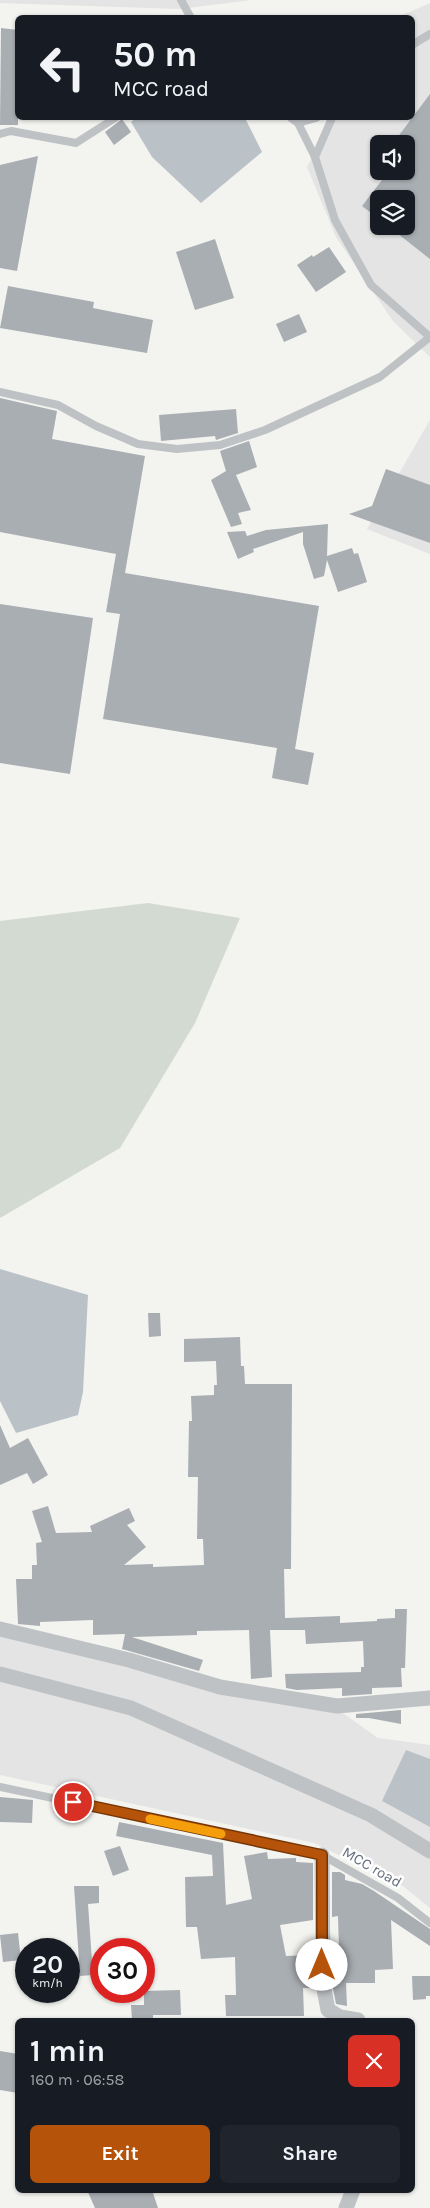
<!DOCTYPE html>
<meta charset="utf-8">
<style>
:root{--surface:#171b24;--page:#20242c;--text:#f1f3f6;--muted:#9ea1a6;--accent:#b45309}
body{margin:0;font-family:Karla,sans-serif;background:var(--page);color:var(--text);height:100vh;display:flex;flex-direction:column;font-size:19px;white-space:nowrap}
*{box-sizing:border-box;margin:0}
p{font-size:16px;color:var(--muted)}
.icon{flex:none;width:28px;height:28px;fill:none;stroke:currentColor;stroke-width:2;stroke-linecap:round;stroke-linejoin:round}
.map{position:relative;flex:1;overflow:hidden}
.details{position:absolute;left:15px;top:2018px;width:400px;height:175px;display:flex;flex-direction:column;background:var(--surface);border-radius:8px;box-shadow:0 1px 4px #0004}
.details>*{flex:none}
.hud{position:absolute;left:15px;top:15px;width:400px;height:105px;border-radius:8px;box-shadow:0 1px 4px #0004;background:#171b24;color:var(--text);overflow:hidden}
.fabs{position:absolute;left:370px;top:135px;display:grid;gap:10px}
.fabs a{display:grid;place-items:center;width:45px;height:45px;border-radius:8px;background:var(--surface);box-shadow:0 1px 4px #0004;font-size:25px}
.speed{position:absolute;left:15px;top:1938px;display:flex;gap:10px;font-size:25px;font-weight:700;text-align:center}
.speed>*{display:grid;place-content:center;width:65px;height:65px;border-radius:50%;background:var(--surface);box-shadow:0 1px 4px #0004;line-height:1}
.speed small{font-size:12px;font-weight:400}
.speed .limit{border:8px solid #d22;background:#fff;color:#111}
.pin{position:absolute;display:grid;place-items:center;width:42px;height:42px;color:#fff;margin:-21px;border:2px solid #fff;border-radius:50%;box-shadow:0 1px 5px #0007}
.me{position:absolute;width:55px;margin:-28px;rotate:0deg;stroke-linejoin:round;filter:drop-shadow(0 0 4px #0008)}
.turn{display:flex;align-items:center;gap:18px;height:105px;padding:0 15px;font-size:22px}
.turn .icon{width:65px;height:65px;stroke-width:2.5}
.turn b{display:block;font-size:35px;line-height:42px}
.round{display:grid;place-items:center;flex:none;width:52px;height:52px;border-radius:8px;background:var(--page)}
.overview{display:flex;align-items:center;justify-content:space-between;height:85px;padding:0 15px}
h1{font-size:30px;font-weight:700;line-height:38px}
.primary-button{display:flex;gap:10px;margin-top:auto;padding:10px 15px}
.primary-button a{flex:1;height:58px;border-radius:8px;background:var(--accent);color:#fff;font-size:20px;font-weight:700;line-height:58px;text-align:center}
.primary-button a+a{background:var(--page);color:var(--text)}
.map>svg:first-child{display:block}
.built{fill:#e3e4e3;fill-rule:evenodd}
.green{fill:#d3dad1}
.water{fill:#bbc2c7}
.building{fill:#a9aeb3}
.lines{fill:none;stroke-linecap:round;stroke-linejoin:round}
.lane{stroke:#bfc2c5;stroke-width:8}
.street{stroke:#bfc2c5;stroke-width:15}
.route-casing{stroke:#753606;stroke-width:12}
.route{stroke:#b45309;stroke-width:9}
.slow{stroke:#f59e0b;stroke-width:9}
.labels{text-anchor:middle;stroke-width:5;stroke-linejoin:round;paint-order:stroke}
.street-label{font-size:15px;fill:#656f7e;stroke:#fff}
</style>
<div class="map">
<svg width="430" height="2208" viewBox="0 0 430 2208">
<rect width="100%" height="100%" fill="#f3f3f0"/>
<g class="built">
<polygon points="0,0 251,0 179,9 0,3"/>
<path d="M430 3V357L393 321 336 237 307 167 335 118H412V18L398 17ZM379 144H406V171H379ZM379 199H406V226H379Z"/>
<polygon points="430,420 430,554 367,529"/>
<polygon points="0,1632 337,1709 378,1738 430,1745 430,1908 403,1886 314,1843 0,1775"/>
</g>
<polygon class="green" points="148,903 240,918 195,1023 120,1148 0,1218 0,921"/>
<g class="water">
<polygon points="136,118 245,118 262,152 201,203 152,157 131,122"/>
<polygon points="0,1269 88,1295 83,1392 78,1415 16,1433 0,1401"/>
<polygon points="406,1750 430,1759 430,1827 382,1801"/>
</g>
<g class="building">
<polygon points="1,28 18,30 18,125 0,125"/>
<polygon points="430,94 430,259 388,226 406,226 406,199 379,199 379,219 362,206 389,171 406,171 406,144 397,138"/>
<polygon points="122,119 131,132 114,145 105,132"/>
<polygon points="38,156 17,271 0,268 0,165"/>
<polygon points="215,239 234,298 195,310 176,252"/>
<polygon points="329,247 346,272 316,292 297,265 312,255 313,257"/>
<polygon points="8,286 94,302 93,308 153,320 147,353 0,328"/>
<polygon points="299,314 307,332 284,342 276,324"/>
<polygon points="0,398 57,411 52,439 145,456 125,573 319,606 295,749 314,753 308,785 272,778 277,748 103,719 120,614 106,612 116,554 0,532"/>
<polygon points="236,409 238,433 219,439 216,440 215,436 161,441 159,415"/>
<polygon points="249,441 257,467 236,475 251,510 238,513 242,524 231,527 211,480 226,471 220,451"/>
<polygon points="386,469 430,485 430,543 349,514 372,506"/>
<polygon points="328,524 327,556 352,548 354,554 358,553 367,582 338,592 327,560 324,576 314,579 303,544 303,532 253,549 254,552 238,559 227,532 245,531 247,536 266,530"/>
<polygon points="0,604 93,618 70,774 0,763"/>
<polygon points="148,1313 160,1313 161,1336 149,1337"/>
<polygon points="240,1337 241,1366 244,1366 245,1384 292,1384 291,1569 284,1569 285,1618 340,1616 340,1623 377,1621 377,1619 395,1618 395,1609 407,1609 405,1668 401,1668 402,1687 372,1688 372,1694 342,1696 342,1688 297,1690 286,1688 285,1674 361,1672 361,1667 364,1667 363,1641 306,1644 305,1630 270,1630 272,1677 251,1679 249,1630 197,1631 197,1635 132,1637 203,1660 199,1671 122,1649 125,1634 93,1635 93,1620 40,1622 40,1626 18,1624 16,1579 32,1579 32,1565 37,1565 36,1543 42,1542 32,1511 48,1506 56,1533 92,1532 90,1526 129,1508 135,1521 127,1525 146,1547 124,1565 153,1564 153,1567 204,1565 203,1539 197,1539 198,1477 188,1477 189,1421 192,1421 191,1396 214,1395 214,1385 217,1385 216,1361 184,1362 184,1339"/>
<polygon points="0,1425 10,1448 28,1438 48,1475 33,1484 27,1473 0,1485"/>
<polygon points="401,1710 401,1724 369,1718 356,1718 356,1714"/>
<polygon points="0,1797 33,1800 32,1823 0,1822"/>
<polygon points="119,1822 223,1843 226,1905 252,1899 244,1856 267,1852 268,1859 296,1858 296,1862 313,1863 313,1920 280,1925 286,1956 313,1955 314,1988 303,1988 304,2016 226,2016 225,1995 236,1995 235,1957 201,1959 197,1927 186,1927 185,1877 213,1876 212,1855 116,1836"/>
<polygon points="120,1846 129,1870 113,1876 104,1851"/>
<polygon points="332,1872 340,1872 345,1875 345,1880 362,1884 374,1891 430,1929 430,1946 391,1920 393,1969 375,1970 375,1983 346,1983 347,2006 336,2004 332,1983 332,1951 339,1951 338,1916 332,1917"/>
<polygon points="74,1886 99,1886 99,1903 88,1904 93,1975 80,1976"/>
<polygon points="18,1933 21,1960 3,1962 0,1935"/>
<polygon points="412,1976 430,1976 430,1996 426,1996 426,1999 413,2000"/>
<polygon points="180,1990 181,2015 153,2015 153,2020 132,2020 131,2005 144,2005 144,1991"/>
<polygon points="0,2051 18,2054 18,2093 0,2090"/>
<polygon points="87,2190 152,2190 158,2208 95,2208"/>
</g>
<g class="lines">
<g class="lane">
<polyline points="181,0 191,18"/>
<polyline points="412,45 430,34"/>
<polyline points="298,123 316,118"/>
<polyline points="0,134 11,131 76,143 115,118"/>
<polyline points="315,157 332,118"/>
<polyline points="0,392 58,405 96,426 138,444 177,449 220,445 265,430 380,377 430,337 371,285 335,220 315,157 298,123 291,118"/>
<polyline points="0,1787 322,1855 398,1898 430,1923"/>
</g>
<g class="street">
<polyline points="0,1629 129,1660 220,1687 337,1706 430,1698"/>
<polyline points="0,1674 131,1708 371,1815 430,1851"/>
<polyline points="322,1855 323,1984 328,2010 340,2017 358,2020"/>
<polyline points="346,2208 353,2190"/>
</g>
</g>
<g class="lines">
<g class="route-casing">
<polyline id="route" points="73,1802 322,1855 322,1965"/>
</g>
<use href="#route" class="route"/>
<polyline class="slow" points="150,1819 221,1834"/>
</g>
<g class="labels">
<g class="street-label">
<text transform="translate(372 1867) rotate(30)" y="5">MCC road</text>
</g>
</g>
</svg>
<div class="fabs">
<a><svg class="icon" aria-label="sound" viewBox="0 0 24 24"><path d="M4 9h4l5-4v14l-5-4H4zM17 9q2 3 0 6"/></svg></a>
<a><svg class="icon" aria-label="layers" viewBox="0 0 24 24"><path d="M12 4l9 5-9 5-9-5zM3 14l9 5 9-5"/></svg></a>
</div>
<div class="speed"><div>20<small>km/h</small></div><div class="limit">30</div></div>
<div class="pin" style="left:73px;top:1802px;background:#d93025"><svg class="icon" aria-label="arrive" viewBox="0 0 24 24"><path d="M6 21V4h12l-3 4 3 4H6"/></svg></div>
<svg class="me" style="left:322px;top:1965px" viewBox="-20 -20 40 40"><circle r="19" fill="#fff"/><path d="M0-13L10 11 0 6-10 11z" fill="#b45309"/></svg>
<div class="hud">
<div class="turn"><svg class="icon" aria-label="left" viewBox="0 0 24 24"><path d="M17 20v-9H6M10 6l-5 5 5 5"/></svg><div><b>50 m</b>MCC road</div></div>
</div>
<section class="details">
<div class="overview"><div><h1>1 min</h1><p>160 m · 06:58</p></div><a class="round" style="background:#d93025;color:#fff"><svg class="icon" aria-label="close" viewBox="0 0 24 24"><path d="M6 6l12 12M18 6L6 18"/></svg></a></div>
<div class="primary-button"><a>Exit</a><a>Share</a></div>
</section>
</div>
